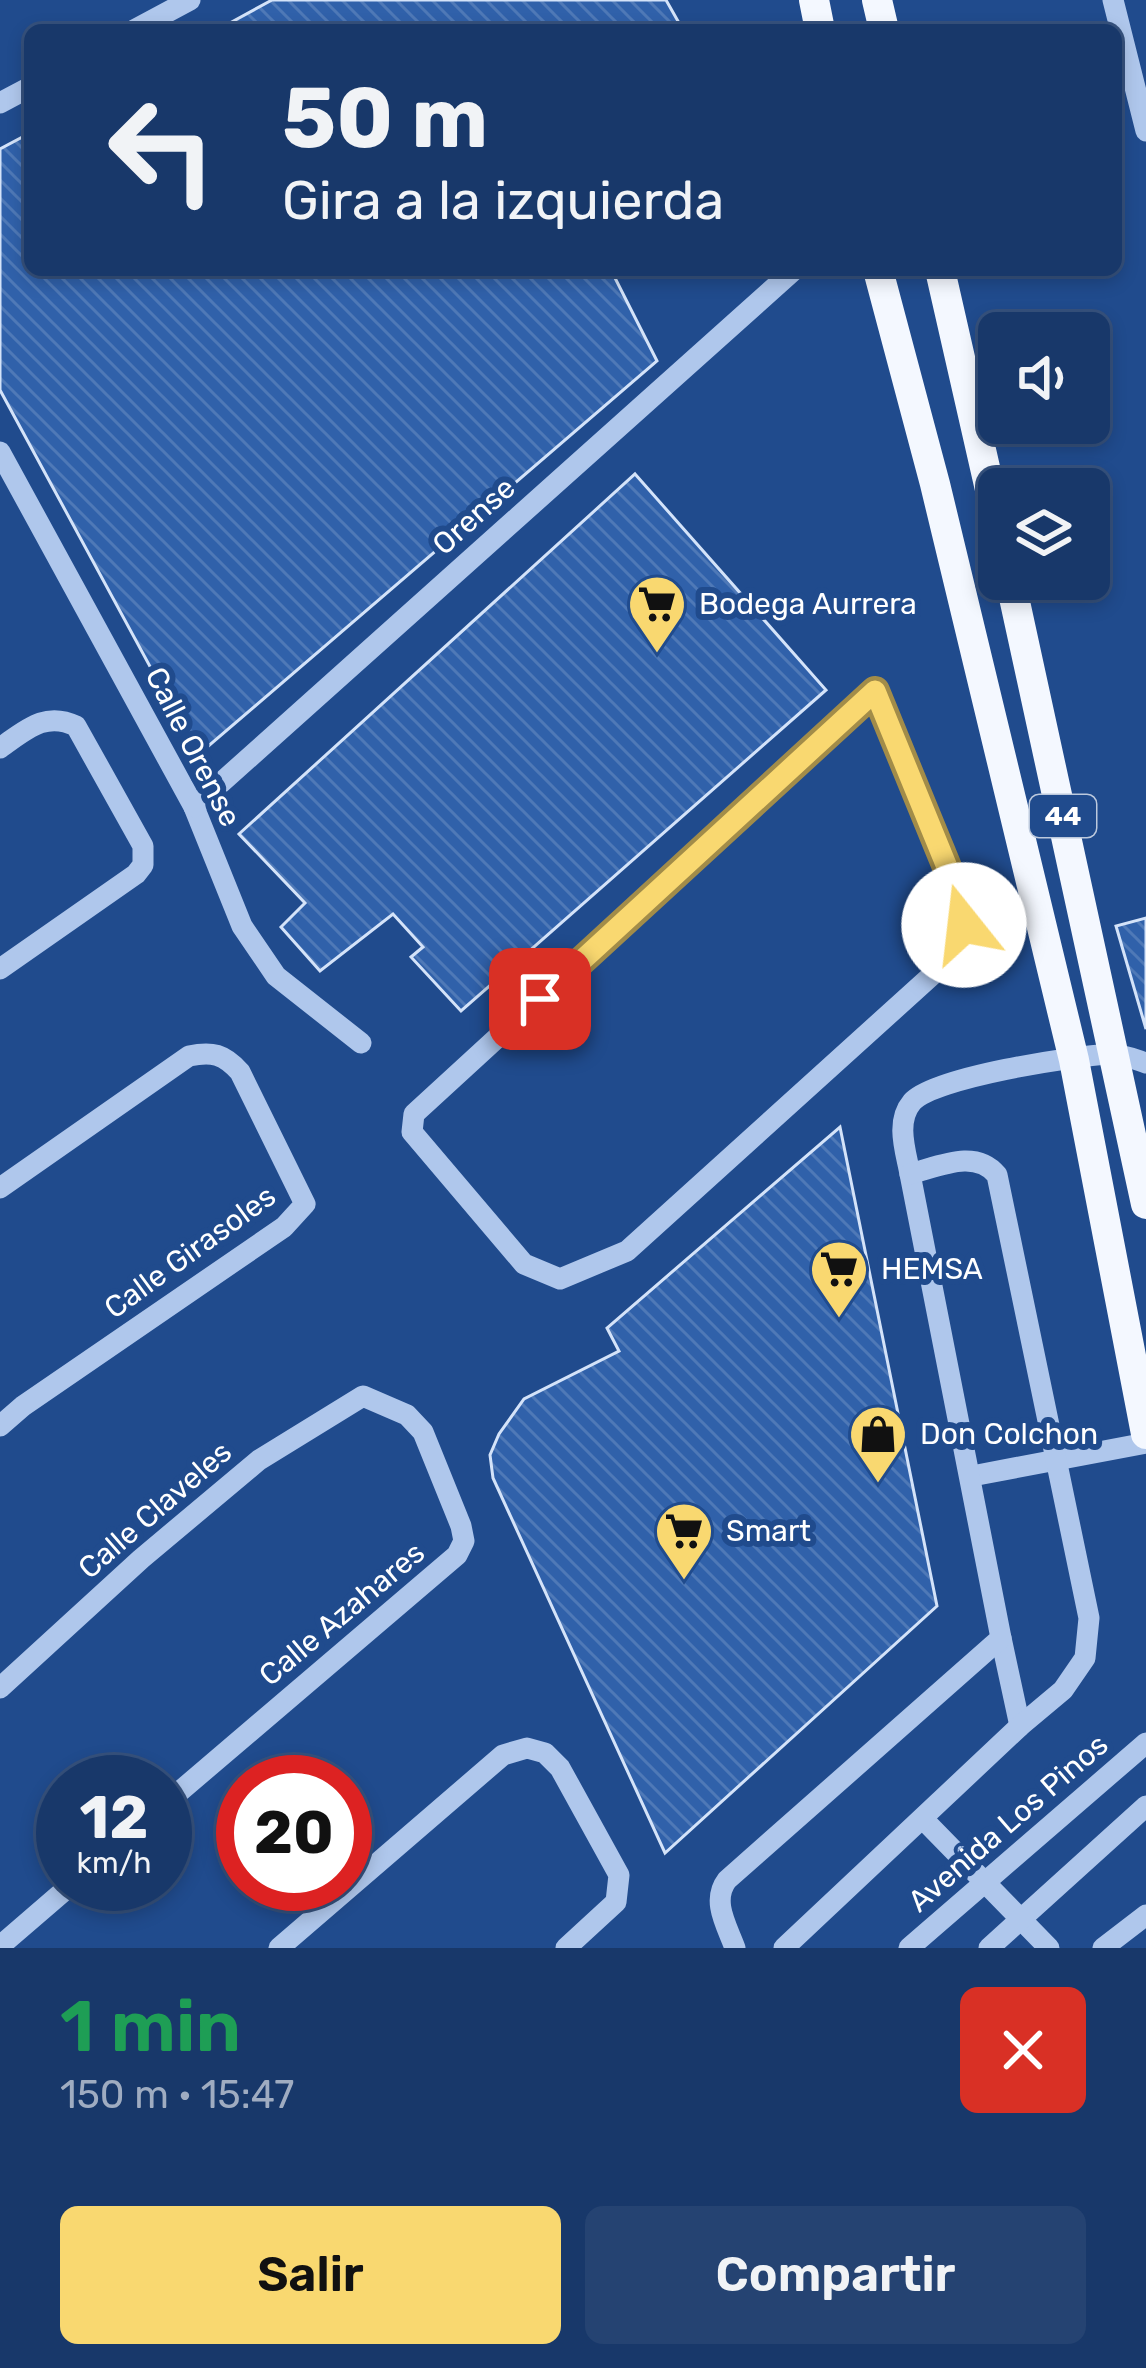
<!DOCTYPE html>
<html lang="es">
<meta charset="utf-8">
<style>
:root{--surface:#18386a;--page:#254372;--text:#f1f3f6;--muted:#9facc1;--line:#36527e;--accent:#f9d870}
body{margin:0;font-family:Rubik,sans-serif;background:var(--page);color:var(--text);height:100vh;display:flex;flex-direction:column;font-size:45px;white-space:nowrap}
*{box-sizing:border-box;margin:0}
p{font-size:39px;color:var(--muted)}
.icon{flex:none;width:66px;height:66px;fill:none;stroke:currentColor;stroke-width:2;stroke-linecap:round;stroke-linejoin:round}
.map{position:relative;height:1948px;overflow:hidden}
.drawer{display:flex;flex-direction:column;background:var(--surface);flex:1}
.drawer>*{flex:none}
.banner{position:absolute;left:24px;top:24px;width:1098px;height:252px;border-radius:18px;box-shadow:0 6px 18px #0003,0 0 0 3px var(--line);background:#18386a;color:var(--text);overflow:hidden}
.fabs{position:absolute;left:978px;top:312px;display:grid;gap:24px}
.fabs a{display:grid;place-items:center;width:132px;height:132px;border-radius:18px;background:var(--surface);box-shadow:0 6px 18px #0003,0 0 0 3px var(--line);font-size:60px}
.speed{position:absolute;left:36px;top:1755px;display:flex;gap:24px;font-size:60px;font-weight:700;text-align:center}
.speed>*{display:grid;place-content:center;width:156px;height:156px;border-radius:50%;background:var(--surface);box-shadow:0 6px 18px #0003,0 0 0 3px var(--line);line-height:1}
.speed small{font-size:30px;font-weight:400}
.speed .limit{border:18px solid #d22;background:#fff;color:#111}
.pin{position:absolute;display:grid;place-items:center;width:102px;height:102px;color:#fff;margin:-51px;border-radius:24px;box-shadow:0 6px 18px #0006}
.me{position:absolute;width:132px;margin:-66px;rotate:344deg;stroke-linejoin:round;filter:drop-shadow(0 0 9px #0008)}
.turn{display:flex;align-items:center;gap:42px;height:252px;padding:0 60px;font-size:54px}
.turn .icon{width:156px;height:156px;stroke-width:2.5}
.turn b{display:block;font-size:84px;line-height:102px}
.round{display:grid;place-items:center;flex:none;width:126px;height:126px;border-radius:18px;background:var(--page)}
.head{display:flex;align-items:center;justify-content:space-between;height:204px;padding:0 60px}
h1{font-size:72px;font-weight:600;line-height:90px;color:#1e9e55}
.button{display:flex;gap:24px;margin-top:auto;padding:24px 60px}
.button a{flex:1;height:138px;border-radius:18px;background:var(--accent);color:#111;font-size:48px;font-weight:600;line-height:138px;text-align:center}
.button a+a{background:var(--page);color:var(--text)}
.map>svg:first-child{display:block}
.building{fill:url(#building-back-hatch);stroke:#d4e3f9;stroke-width:3}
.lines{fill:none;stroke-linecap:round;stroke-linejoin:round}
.minor{stroke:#afc7ec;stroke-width:21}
.major{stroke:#f4f8ff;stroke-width:30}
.route-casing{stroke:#a28c49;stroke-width:30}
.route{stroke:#f9d870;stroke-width:21}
.labels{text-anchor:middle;stroke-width:12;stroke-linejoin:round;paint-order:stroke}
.shield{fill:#204b8d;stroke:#bcc9dd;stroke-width:3}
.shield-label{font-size:27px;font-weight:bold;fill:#fff}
.street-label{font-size:30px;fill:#fff;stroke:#204b8d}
.poi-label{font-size:30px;fill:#fff;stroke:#204b8d;text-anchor:start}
</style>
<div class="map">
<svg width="1146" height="1948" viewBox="0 0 1146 1948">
<defs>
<pattern id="building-back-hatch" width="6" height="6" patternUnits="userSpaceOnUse" patternTransform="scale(3)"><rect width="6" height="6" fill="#3061aa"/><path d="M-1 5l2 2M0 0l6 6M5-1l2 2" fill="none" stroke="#4f79b7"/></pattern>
</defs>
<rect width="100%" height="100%" fill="#204b8d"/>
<g class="building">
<polygon points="272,0 666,0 683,30 217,30"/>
<polygon points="30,133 30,270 611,270 657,361 198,755 0,390 0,149"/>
<polygon points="635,474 826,690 461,1011 411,957 423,947 393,914 320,971 281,927 305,903 239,834"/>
<polygon points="1146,918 1146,1029 1116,926"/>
<polygon points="840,1127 937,1606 665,1853 493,1478 490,1455 499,1434 524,1399 619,1351 607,1328"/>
</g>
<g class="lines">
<g class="minor">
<polyline points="1113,0 1146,131"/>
<polyline points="134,30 190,0"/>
<polyline points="0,103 30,87"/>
<polyline points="0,452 194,807 242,926 276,976 361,1043"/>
<polygon points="875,691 947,867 964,925 941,967 627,1251 560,1279 524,1264 412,1132 414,1114"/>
<path d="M0 748C26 730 45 711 76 726L143 846V865L136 874 0 969"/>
<polyline points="194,807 794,270"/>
<polyline points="964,925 1037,911"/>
<path d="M0 1188 189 1056C212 1051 224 1054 240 1072L305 1204 284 1227 23 1406 0 1426"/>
<polyline points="972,1476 1146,1443"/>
<polyline points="1001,1638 1020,1726"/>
<polyline points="0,1688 141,1559 259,1460 363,1396 407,1415 423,1432 461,1526 464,1541 457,1555 165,1804"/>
<polyline points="923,1819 1049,1948"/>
<polyline points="0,1946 72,1884"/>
<polyline points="279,1948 503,1755 527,1748 545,1753 560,1768 619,1875 616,1902 566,1948"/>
<path d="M735 1948C727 1926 711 1901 727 1880L1001 1638 910 1174C906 1152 895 1122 912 1102 934 1077 1074 1056 1110 1054 1122 1054 1134 1059 1146 1063"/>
<path d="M784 1948 1020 1726 1063 1690 1085 1658 1089 1618 997 1175C975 1148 938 1167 910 1174"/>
<polyline points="909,1948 1146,1743"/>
<polyline points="989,1948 1146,1806"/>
<polyline points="1103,1948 1146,1915"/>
</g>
<g class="major">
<polyline points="814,0 820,30"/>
<polyline points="877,0 884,30"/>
<polyline points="878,270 935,484 1074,1060 1146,1434"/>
<polyline points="940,270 999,529"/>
<polyline points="1010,579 1146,1204"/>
</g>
</g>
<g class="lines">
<g class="route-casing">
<polyline id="route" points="540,999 875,691 947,867 964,925"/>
</g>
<use href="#route" class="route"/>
</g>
<defs>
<g id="supermarket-pin" transform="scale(3)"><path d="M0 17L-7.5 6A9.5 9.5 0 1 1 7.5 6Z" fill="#f9d870" stroke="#204b8d"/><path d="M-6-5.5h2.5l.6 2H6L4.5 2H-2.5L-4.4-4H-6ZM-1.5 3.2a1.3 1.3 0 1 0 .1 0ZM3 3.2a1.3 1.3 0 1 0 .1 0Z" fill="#111"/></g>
<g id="shop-pin" transform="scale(3)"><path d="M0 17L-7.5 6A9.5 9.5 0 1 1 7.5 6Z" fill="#f9d870" stroke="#204b8d"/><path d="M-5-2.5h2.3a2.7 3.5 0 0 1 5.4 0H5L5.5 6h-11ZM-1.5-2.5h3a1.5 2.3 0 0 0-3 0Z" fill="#111"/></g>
</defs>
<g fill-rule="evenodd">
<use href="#supermarket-pin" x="657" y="604"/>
<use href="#supermarket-pin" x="839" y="1269"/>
<use href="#shop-pin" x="878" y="1434"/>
<use href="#supermarket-pin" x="684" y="1531"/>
</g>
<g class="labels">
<rect class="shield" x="1030" y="795" width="66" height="42" rx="9"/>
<g class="shield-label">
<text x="1063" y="825">44</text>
</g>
<g class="street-label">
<text transform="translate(474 516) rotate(-42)" y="10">Orense</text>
<text transform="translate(193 747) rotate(63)" y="10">Calle Orense</text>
<text transform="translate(190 1252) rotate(-36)" y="10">Calle Girasoles</text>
<text transform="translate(155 1510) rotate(-41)" y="10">Calle Claveles</text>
<text transform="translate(342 1614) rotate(-40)" y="10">Calle Azahares</text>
<text transform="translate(1008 1823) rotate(-41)" y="10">Avenida Los Pinos</text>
</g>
<g class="poi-label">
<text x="699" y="614">Bodega Aurrera</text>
<text x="881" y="1279">HEMSA</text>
<text x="920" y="1444">Don Colchon</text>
<text x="726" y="1541">Smart</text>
</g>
</g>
</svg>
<div class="fabs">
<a><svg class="icon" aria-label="sound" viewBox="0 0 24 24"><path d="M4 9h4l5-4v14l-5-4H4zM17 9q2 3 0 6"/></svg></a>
<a><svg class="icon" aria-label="layers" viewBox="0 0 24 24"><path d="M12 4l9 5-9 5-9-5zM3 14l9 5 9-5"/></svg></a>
</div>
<div class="speed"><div>12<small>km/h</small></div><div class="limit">20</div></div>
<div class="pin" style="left:540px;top:999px;background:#d93025"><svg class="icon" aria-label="arrive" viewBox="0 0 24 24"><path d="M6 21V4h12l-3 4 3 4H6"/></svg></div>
<svg class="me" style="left:964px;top:925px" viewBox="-20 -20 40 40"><circle r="19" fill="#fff"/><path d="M0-13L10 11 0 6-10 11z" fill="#f9d870"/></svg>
<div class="banner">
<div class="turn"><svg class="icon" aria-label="left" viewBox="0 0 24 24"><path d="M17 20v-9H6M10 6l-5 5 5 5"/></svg><div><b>50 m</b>Gira a la izquierda</div></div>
</div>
</div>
<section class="drawer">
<div class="head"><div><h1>1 min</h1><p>150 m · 15:47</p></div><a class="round" style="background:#d93025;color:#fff"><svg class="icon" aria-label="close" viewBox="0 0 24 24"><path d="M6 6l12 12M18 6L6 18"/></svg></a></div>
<div class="button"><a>Salir</a><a>Compartir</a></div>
</section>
